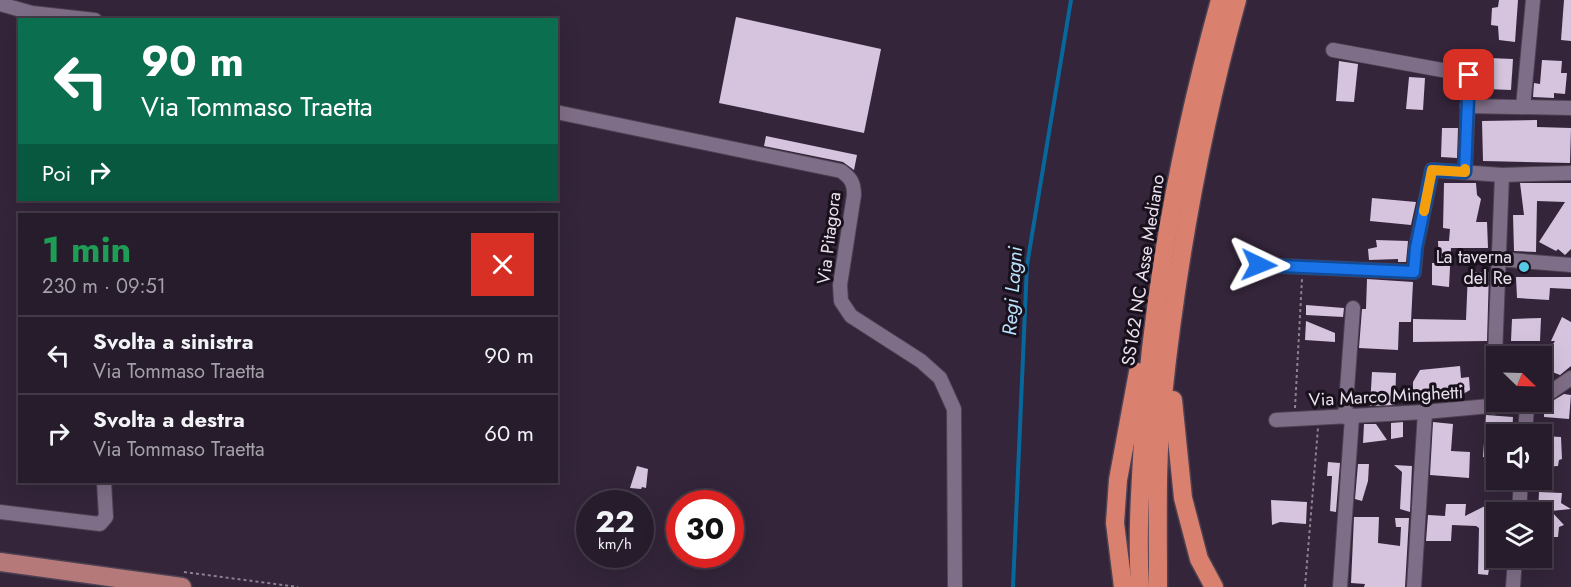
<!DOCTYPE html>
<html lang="it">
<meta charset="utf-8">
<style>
:root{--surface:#271c2c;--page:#332938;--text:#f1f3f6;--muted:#a4a1a9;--line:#433a48}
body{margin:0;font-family:Jost,sans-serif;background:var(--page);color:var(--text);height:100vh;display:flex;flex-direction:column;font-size:22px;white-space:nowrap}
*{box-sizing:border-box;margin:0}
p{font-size:20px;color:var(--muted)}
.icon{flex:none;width:33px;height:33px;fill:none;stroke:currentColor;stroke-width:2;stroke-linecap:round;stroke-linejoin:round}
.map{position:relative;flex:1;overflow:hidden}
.panel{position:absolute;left:18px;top:213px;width:540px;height:270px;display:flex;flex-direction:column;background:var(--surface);border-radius:0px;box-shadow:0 6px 24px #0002,0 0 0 2px var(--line)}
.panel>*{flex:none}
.banner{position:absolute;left:18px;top:18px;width:540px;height:183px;border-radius:0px;box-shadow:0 6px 24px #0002,0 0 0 2px var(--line);background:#0b6e4f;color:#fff;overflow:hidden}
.needle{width:39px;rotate:113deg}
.tools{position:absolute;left:1486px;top:346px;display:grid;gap:12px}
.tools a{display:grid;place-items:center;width:66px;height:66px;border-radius:0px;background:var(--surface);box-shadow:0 6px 24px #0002,0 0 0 2px var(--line);font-size:30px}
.speed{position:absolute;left:576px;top:490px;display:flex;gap:12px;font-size:30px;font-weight:700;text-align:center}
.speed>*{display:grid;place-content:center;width:78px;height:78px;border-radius:50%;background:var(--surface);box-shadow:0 6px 24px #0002,0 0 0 2px var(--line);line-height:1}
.speed small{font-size:15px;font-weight:400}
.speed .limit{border:9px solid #d22;background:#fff;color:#111}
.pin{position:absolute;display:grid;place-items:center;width:51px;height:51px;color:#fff;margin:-26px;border-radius:12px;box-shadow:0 3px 9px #0006}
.me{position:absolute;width:66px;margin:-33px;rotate:92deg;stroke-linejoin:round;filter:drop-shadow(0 0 4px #0008)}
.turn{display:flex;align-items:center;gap:21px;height:126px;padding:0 24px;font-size:27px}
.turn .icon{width:78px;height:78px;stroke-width:2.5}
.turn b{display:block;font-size:42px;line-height:51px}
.then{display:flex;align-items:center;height:57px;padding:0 24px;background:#0003;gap:12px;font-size:22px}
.round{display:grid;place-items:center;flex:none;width:63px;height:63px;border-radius:0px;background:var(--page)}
.headline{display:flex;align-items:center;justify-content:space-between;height:102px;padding:0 24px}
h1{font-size:36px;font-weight:700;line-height:45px;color:#1e9e55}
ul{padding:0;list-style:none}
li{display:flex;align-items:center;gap:18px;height:78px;padding:0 24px;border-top:2px solid var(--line)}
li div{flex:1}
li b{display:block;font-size:22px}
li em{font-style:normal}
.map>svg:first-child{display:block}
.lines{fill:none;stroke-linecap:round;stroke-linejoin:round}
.stream{stroke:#08689c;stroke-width:4}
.building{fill:#d6c4df}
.minor-casing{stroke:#4d4152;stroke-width:16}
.major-casing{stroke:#4d4152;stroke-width:21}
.highway-casing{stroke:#4d4152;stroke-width:21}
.path{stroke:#8d8192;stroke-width:2;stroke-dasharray:3 3;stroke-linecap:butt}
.minor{stroke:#7f6e87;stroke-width:14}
.major{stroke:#b67979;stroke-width:18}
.highway{stroke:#da806f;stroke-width:18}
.route-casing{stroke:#114b97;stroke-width:15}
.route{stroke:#1a73e8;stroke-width:10}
.slow{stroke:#f59e0b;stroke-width:10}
.poi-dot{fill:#58c9e4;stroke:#18111b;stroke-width:2}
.labels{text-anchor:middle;stroke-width:6;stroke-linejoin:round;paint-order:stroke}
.street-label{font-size:18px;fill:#eae1ef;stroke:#18111b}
.poi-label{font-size:18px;fill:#eae1ef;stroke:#18111b;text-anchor:end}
.water-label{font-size:20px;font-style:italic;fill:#b9dffd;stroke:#18111b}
</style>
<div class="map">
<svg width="1571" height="587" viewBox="0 0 1571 587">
<rect width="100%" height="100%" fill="#34253a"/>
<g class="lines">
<polyline class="stream" points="1013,587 1027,265 1071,0"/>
</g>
<g class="building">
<polygon points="1499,0 1518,0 1515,42 1499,40 1498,26 1491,25 1492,8 1498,7"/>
<polygon points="1564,0 1571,0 1571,41 1561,40"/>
<polygon points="736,17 881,49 864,133 719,103"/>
<polygon points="1489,58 1513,59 1511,90 1487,89"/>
<polygon points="1542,60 1562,61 1561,73 1567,73 1565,94 1554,93 1554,98 1533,97 1534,83 1540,84"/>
<polygon points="1339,61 1358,64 1354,102 1336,101"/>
<polygon points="1409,77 1425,78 1423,110 1406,109"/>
<polygon points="1537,120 1537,127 1571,128 1570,163 1483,161 1482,121"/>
<polygon points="1442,128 1458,128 1457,158 1441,157"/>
<polygon points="766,136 857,155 854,170 843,162 764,146"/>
<polygon points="1444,183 1476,183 1477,195 1481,199 1476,222 1487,222 1488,248 1451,248 1449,287 1432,285 1432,263 1439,263 1438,241 1449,241 1450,229 1443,228"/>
<polygon points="1520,183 1571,183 1571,249 1565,255 1558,249 1556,251 1539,242 1565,202 1537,201 1536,252 1514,251 1513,215 1524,215"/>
<polygon points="1372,198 1416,202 1411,225 1370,221"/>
<polygon points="1376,240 1408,241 1406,262 1398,262 1398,259 1369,260 1368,249 1377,247"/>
<polygon points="1468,272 1489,272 1487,341 1413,342 1413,319 1466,320"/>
<polygon points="1516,277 1571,277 1571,289 1550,288 1549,300 1517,298"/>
<polygon points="1367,279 1413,282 1411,322 1399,322 1398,350 1359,348 1362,309 1366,309"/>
<polygon points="1306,305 1344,308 1343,317 1306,315"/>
<polygon points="1562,317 1571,322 1571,366 1560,375 1542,368 1542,363 1555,341 1551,341"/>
<polygon points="1541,318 1540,341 1511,341 1512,319"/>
<polygon points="1306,321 1335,333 1335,342 1305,340"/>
<polygon points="1460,366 1461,378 1469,377 1470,390 1463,394 1463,397 1431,398 1430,402 1413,403 1413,382 1420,370"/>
<polygon points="1372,372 1396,373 1395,405 1370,406"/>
<polygon points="1564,394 1571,395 1569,419 1544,417 1544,406"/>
<polygon points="1486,415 1513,417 1512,435 1497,435 1497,457 1483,457"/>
<polygon points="1403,422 1403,437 1391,439 1391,423"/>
<polygon points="1433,422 1453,424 1451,451 1470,452 1469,478 1430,475"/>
<polygon points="1364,424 1376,424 1387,440 1363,443"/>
<polygon points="1542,436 1561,437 1562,459 1559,460 1558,466 1542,467"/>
<polygon points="1328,462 1340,463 1336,512 1330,511 1332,476 1327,476"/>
<polygon points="1358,464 1369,464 1368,481 1362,501 1355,499"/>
<polygon points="1394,465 1412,466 1410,512 1400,509 1402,472"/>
<polygon points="637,466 648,469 646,488 642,487 641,489 630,488"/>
<polygon points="1539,492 1562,493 1561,503 1571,509 1551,511 1564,525 1559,527 1558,537 1542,537 1542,513 1538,513"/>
<polygon points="1271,500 1307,502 1306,524 1280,522 1272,525"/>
<polygon points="1446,504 1466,504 1465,516 1485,506 1497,507 1497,558 1504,558 1503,570 1489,569 1488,575 1478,574 1479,528 1476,526 1452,525 1451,541 1426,541 1428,515 1445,516"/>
<polygon points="1354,517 1379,517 1378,543 1400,546 1401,527 1396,527 1395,518 1409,518 1405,587 1364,587 1365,584 1351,583"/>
</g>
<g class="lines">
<g class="minor-casing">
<g id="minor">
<polyline points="0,4 32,13 95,20"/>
<polyline points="1333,50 1469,75 1465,172"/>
<polyline points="1467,106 1571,108"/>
<polyline points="1523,107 1533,0"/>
<path d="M556 112 841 171C851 178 854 183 854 195L840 285 841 301 851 316 921 361 940 378 954 409 955 587"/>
<polyline points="1497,259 1571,265"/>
<polyline points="1259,265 1414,272 1416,248 1432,170 1502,175 1571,173"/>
<polyline points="1542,398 1571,378"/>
<polyline points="1493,407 1502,175"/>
<polyline points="1345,417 1353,308"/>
<polyline points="1276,420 1425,412 1533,402"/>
<polyline points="1525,435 1527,405"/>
<polyline points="0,512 100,524 106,517 104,482"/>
<polyline points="1519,513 1521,480"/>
<polyline points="1340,587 1352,417"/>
<polyline points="1414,587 1425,412"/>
<polyline points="1513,587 1515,558"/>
</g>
</g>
<g class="major-casing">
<polyline id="major" points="0,562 182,587"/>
</g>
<g class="highway-casing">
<g id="highway">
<polyline points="1173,400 1183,498 1199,559 1214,587"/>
<polyline points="1123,587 1115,523 1118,480 1138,372"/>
<path d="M1140 587C1137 538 1140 491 1143 442 1152 293 1180 144 1220 0"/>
<path d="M1158 587C1158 524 1156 459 1163 396 1177 262 1201 130 1237 0"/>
</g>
</g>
<g class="path">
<polyline points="1295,408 1302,279"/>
<polyline points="184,572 298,587"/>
<polyline points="1305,587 1318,428"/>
</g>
<use href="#minor" class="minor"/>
<use href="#major" class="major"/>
<use href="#highway" class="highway"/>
</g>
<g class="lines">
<g class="route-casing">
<polyline id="route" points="1259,265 1414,272 1416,248 1432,170 1465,172 1469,75"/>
</g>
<use href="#route" class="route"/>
<polyline class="slow" points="1424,211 1432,170 1465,172 1465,169"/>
</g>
<circle class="poi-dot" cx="1524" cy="267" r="6"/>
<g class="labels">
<g class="street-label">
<text transform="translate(829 238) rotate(-83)" y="6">Via Pitagora</text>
<text transform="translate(1143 270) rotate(-81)" y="6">SS162 NC Asse Mediano</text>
<text transform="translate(1386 396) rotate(-3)" y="6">Via Marco Minghetti</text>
</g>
<g class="poi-label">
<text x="1512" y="263">La taverna<tspan x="1512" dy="21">del Re</tspan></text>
</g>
<g class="water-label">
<text transform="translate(1012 291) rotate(-86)" y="7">Regi Lagni</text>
</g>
</g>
</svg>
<div class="tools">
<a><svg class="needle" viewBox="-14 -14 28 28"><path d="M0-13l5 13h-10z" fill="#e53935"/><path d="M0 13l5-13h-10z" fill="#a4a1a9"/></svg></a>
<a><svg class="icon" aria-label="sound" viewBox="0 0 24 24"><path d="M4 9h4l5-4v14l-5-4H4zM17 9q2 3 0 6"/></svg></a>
<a><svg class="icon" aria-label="layers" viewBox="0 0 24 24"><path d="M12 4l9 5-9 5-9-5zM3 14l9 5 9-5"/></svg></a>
</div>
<div class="speed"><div>22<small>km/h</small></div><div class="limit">30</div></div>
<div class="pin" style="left:1469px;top:75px;background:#d93025"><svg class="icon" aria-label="arrive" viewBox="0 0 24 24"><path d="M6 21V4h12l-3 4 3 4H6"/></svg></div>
<svg class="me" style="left:1259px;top:265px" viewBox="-20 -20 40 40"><path d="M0-17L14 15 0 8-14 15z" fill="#1a73e8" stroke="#fff" stroke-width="4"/></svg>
<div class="banner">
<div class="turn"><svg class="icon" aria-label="left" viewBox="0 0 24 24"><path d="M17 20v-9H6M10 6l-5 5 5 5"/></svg><div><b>90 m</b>Via Tommaso Traetta</div></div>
<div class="then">Poi<svg class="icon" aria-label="right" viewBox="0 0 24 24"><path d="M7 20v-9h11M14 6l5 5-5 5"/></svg></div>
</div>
<section class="panel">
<div class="headline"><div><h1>1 min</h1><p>230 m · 09:51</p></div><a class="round" style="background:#d93025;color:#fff"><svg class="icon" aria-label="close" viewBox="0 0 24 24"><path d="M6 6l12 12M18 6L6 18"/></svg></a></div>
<ul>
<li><svg class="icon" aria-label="left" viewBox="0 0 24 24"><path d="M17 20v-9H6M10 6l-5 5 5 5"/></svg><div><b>Svolta a sinistra</b><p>Via Tommaso Traetta</p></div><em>90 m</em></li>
<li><svg class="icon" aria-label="right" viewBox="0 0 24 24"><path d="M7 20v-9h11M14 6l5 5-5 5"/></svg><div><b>Svolta a destra</b><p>Via Tommaso Traetta</p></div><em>60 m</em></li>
</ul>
</section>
</div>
